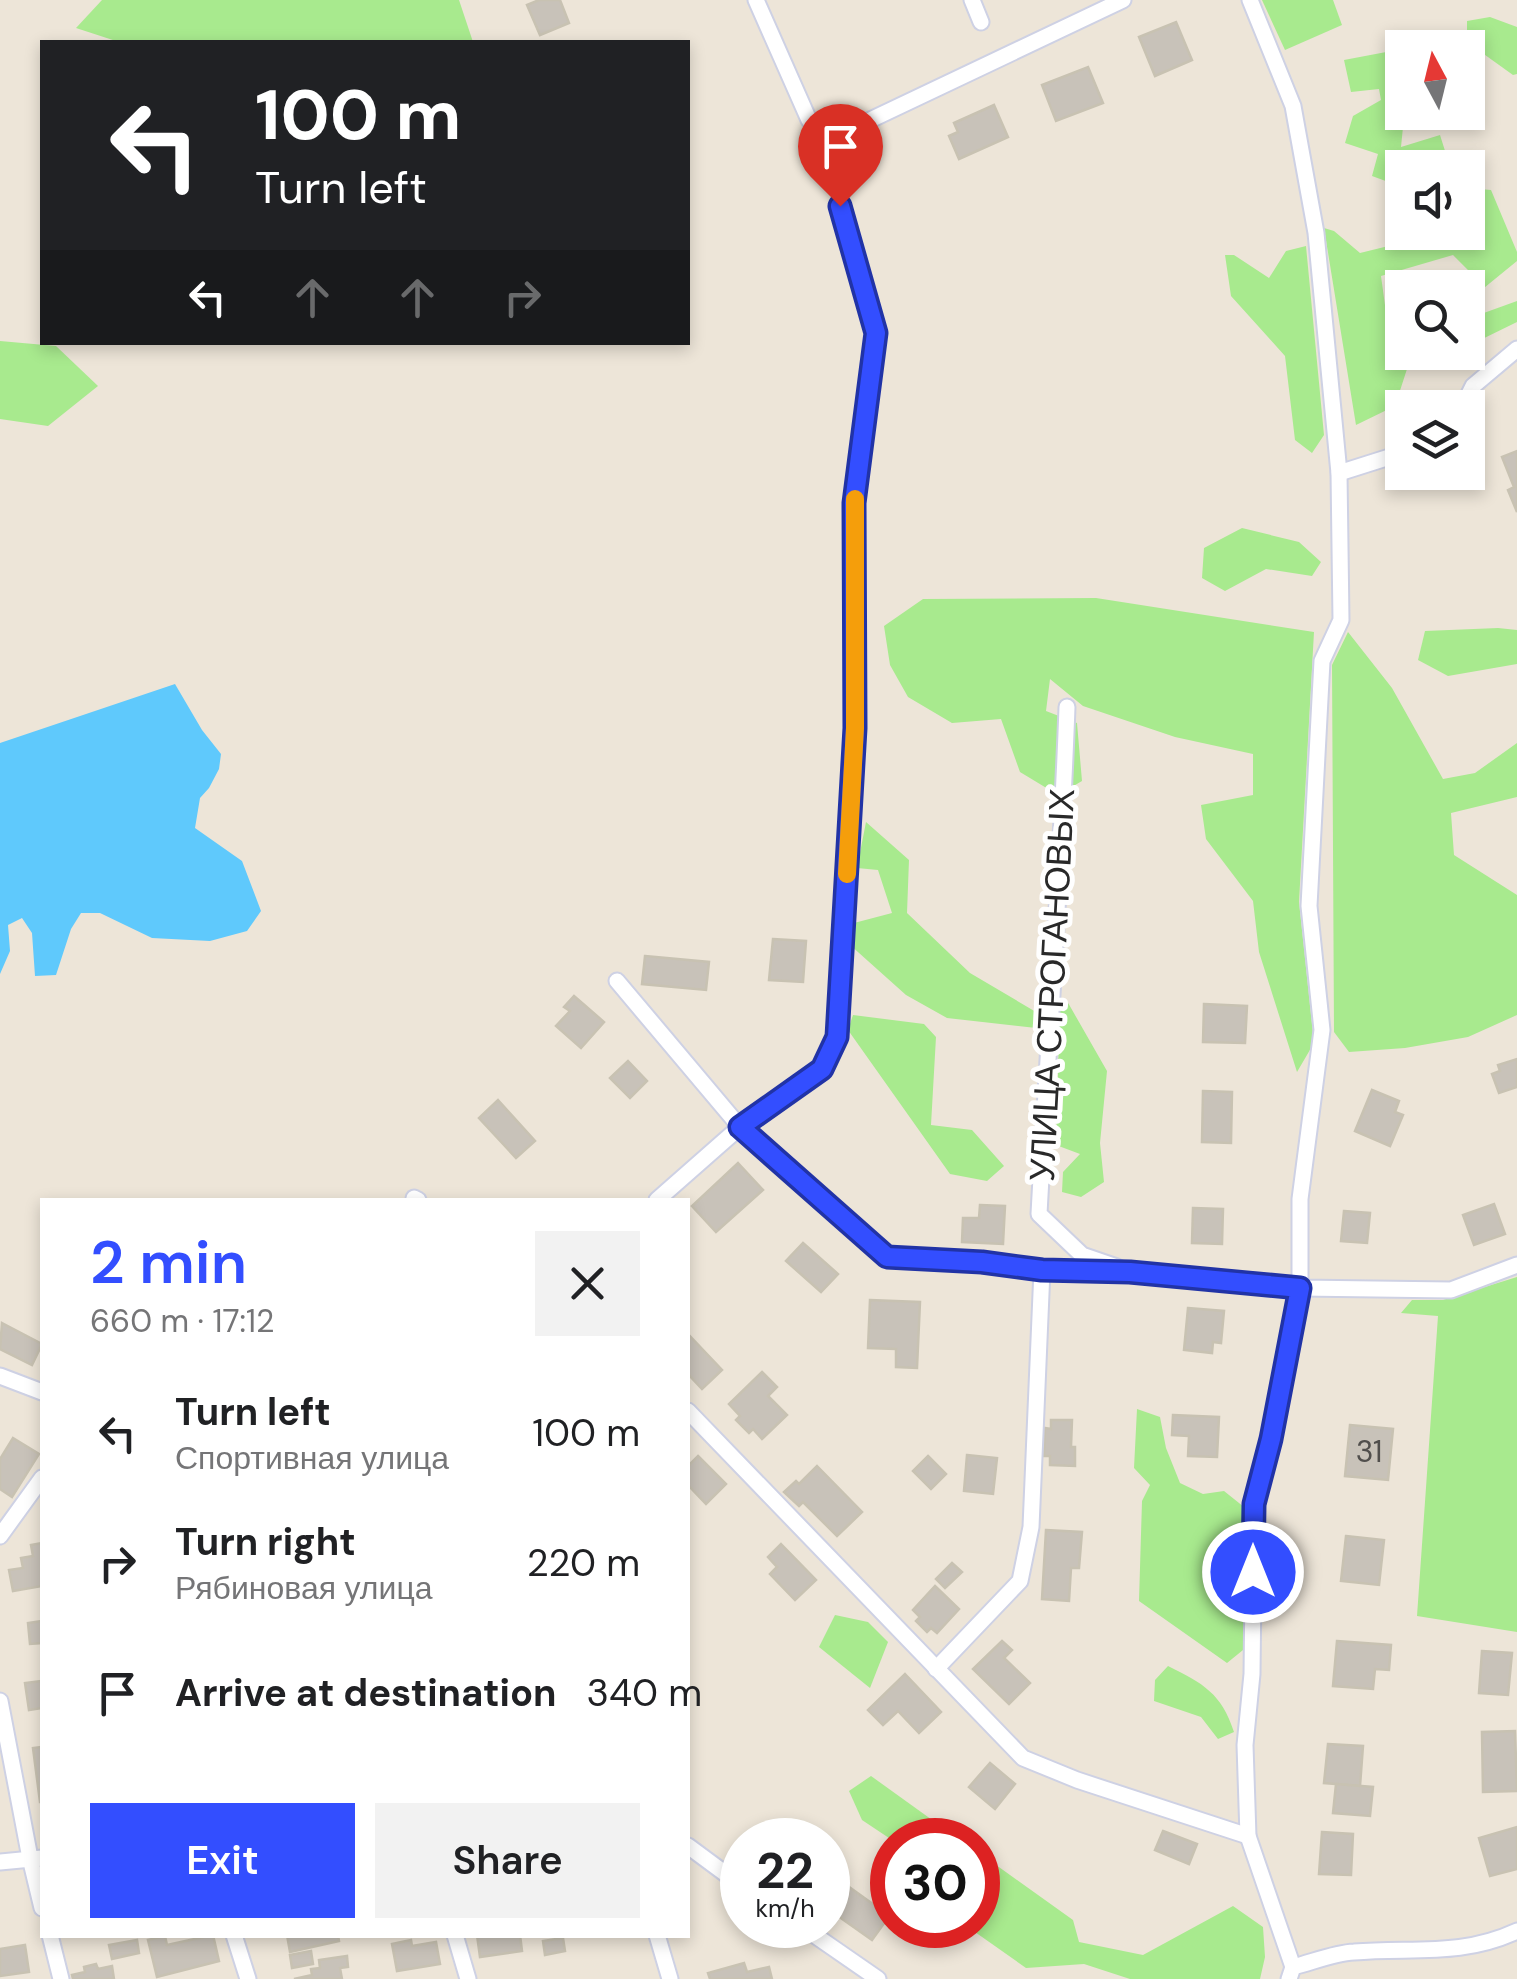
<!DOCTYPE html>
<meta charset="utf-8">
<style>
:root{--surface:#fff;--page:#f2f2f2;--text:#202124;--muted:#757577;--accent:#334eff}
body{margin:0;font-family:"DM Sans",sans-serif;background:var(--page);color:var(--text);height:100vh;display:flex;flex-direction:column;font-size:38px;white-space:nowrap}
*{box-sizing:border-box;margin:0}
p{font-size:32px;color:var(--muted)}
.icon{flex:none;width:55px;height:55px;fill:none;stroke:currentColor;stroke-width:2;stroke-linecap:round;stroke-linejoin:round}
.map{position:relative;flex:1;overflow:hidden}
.panel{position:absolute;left:40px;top:1198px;width:650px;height:740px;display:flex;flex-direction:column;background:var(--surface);border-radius:0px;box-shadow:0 5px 15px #0003}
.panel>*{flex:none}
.guide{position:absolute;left:40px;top:40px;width:650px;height:305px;border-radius:0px;box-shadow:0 5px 15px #0003;background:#202124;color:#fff;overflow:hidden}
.needle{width:65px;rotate:353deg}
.fabs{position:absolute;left:1385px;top:30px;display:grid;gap:20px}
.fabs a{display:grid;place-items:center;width:100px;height:100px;border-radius:0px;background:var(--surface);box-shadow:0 5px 15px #0003;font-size:50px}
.speed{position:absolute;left:720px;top:1818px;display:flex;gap:20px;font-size:50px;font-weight:700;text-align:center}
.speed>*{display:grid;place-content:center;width:130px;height:130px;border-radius:50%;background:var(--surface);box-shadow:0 5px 15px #0003;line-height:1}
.speed small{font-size:25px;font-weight:400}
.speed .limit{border:15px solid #d22;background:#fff;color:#111}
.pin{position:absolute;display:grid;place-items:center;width:85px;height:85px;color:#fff;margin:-102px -42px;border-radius:50% 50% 50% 0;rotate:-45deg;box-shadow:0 0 10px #0007}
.pin .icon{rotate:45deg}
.me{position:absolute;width:110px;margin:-55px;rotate:0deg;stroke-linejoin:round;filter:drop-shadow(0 0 8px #0008)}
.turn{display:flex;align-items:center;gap:35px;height:210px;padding:0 50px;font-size:45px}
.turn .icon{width:130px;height:130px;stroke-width:2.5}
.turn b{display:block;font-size:70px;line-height:85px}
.lanes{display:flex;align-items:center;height:95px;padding:0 50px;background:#0003;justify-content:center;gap:50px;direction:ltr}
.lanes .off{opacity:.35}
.round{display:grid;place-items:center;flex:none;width:105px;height:105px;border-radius:0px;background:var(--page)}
.headline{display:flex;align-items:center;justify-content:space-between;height:170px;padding:0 50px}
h1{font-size:60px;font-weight:600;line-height:75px;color:var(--accent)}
.button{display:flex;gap:20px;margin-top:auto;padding:20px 50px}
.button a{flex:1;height:115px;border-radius:0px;background:var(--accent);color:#fff;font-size:40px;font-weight:600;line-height:115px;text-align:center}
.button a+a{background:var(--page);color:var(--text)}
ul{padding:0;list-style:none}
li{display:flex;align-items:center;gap:30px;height:130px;padding:0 50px}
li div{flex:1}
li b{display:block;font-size:38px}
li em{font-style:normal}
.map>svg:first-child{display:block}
.green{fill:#a8ea8e}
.water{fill:#5fc9fc}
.building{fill:#c8c2b9;stroke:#c8c2b2;stroke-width:2.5}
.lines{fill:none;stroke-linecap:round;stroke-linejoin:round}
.minor-casing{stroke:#ced1e4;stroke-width:19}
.minor{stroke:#fff;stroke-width:15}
.route-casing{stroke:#2133a6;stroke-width:25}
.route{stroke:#334eff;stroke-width:18}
.slow{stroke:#f59e0b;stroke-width:18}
.labels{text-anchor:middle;stroke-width:10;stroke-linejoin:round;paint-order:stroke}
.number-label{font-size:30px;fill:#514f4d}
.street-label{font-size:35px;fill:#292929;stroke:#fff}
</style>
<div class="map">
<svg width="1517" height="1979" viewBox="0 0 1517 1979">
<rect width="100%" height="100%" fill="#ede5d8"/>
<g class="green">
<polygon points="102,0 459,0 473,42 119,42 76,28"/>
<polygon points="1262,0 1333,0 1342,25 1285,50"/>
<polygon points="1490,17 1517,27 1517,74 1513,75 1467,42 1467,21"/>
<polygon points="1402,49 1402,112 1431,113 1403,127 1401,147 1440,135 1446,154 1428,167 1402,168 1402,187 1372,176 1378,154 1345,143 1353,116 1381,100 1379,89 1351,92 1344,60"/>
<polygon points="1468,188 1491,190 1517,252 1517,261 1479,292 1481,314 1517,301 1517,322 1468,346 1468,288 1460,287 1468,270 1453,255 1381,276 1390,342 1407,369 1395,406 1356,425 1324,228 1334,231 1360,253 1421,238 1421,233 1468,232"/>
<polygon points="1306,246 1324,435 1312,453 1295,440 1285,356 1231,296 1225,255 1234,255 1269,278 1286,251"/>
<polygon points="0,341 56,346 98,386 48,426 0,419"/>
<polygon points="1242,528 1299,542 1321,562 1312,576 1266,569 1225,591 1202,578 1204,548"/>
<polygon points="1096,598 1314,632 1299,902 1314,1043 1297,1072 1259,952 1253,901 1206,839 1201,805 1253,795 1253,754 1175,737 1083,706 1050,679 1046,711 1077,723 1082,781 1058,795 1020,772 1001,719 952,723 908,697 890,665 884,626 923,599"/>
<polygon points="1498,628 1517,630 1517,664 1448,676 1418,660 1425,631"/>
<polygon points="1348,632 1392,688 1443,779 1475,773 1517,743 1517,797 1451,813 1454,855 1517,895 1517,1015 1468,1037 1405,1048 1349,1052 1334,1032 1332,665"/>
<polygon points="866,822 909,860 907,913 970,973 1036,1012 1036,1028 947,1018 906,995 849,944 854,923 892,913 878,870 857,868"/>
<polygon points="1060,999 1067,1001 1107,1071 1100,1143 1104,1182 1081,1197 1062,1192 1063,1172 1080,1154 1056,1145"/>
<polygon points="853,1015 924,1024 936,1037 931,1125 972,1130 1004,1166 987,1181 950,1174 848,1030"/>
<polygon points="1517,1277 1517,1632 1417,1616 1438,1316 1401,1313 1412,1300 1443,1300"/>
<polygon points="1137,1409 1160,1417 1166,1448 1180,1483 1203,1494 1224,1491 1249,1511 1243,1650 1227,1663 1139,1601 1142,1501 1150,1485 1134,1468"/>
<polygon points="835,1615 868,1622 888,1642 870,1688 819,1647"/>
<path d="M1168 1666C1203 1683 1222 1694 1234 1732L1218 1739 1201 1717 1154 1701 1155 1680Z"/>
<polygon points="871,1776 960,1840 892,1840 862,1820 849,1791"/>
<polygon points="978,1852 1073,1920 1079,1942 1143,1955 1233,1906 1263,1927 1265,1957 1260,1979 1130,1979 1084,1964 1026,1968 965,1925 978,1925"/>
</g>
<polygon class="water" points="175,684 202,730 221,754 219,769 209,788 200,798 195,828 242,861 261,911 247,931 210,941 152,938 100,913 81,913 71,929 56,975 35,976 32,933 22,918 8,925 10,951 0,974 0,743"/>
<g class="building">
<polygon points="539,0 560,0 569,23 540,35 527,5"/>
<polygon points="1176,22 1192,60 1155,76 1139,37"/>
<polygon points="1088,67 1103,103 1056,121 1042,85"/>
<polygon points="994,105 1008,137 959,159 949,136 958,132 954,123"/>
<polygon points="1517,451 1517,512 1508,490 1514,487 1502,457"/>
<polygon points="773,939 806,941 803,982 769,980"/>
<polygon points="645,956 709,962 706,990 642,984"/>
<polygon points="574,996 604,1022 581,1048 556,1026 570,1011 564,1007"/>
<polygon points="1204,1004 1247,1006 1245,1043 1203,1042"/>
<polygon points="1517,1059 1517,1087 1499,1093 1492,1074 1500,1071 1498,1065"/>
<polygon points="628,1061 647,1081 630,1098 610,1078"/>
<polygon points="1372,1090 1399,1101 1395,1112 1403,1115 1390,1146 1355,1131"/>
<polygon points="1203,1091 1232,1092 1231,1143 1202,1142"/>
<polygon points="498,1100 535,1141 516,1158 479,1118"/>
<polygon points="738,1163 763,1190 716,1232 692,1206"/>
<polygon points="1494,1204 1505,1234 1474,1245 1463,1215"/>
<polygon points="980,1205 1005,1206 1003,1244 962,1242 963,1218 979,1218"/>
<polygon points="1193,1208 1223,1209 1222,1244 1192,1243"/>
<polygon points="1344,1211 1370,1213 1367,1243 1341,1241"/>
<polygon points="803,1243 838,1274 821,1292 786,1261"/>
<polygon points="870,1300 920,1302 917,1368 896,1367 896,1349 868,1348"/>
<polygon points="1188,1308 1224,1311 1221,1343 1213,1342 1212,1353 1184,1350"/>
<polygon points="2,1323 42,1344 32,1365 0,1349"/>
<polygon points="688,1334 722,1370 702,1389 688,1374"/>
<polygon points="762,1372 777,1387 768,1396 787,1415 762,1439 753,1429 749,1433 736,1420 740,1416 729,1404"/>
<polygon points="1173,1415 1219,1417 1217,1457 1188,1456 1189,1436 1172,1435"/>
<polygon points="1051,1420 1072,1420 1071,1447 1075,1447 1075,1466 1050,1465 1050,1456 1044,1456 1045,1428 1051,1429"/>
<polygon points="1350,1425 1393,1429 1388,1480 1345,1476"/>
<polygon points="13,1438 39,1454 12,1497 0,1489 0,1459"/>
<polygon points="967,1455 997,1458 993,1494 964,1491"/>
<polygon points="698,1456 726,1484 706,1504 688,1485 688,1466"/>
<polygon points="928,1456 946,1474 931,1489 913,1471"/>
<polygon points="817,1466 862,1512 837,1536 803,1502 799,1506 784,1492 796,1481 799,1484"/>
<polygon points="1046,1530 1082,1532 1079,1568 1071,1568 1069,1601 1042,1599"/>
<polygon points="1346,1536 1384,1540 1379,1585 1341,1581"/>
<polygon points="42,1543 42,1586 13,1591 9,1570 23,1568 21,1558 33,1556 31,1545"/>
<polygon points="781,1544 816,1580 795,1600 770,1574 777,1567 768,1557"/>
<polygon points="952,1563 962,1572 945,1588 936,1579"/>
<polygon points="935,1586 959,1609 937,1633 931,1628 927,1632 916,1621 920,1617 913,1610"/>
<polygon points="42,1621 42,1643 30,1644 28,1623"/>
<polygon points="1002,1641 1012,1650 1004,1658 1030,1683 1009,1704 973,1669"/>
<polygon points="1337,1641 1391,1645 1389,1670 1375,1669 1373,1689 1333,1686"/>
<polygon points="1482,1651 1512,1653 1508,1695 1479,1693"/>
<polygon points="905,1674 941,1712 919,1733 898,1711 883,1725 868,1710"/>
<polygon points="42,1681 42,1708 29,1710 25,1683"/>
<polygon points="1515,1731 1517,1791 1483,1792 1482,1732"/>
<polygon points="1328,1744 1363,1746 1360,1786 1324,1783"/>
<polygon points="42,1747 42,1802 40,1802 33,1748"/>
<polygon points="990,1763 1015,1784 995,1809 969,1787"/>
<polygon points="1336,1784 1373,1787 1370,1816 1333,1813"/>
<polygon points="1517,1827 1517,1869 1490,1876 1479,1838"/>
<polygon points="1163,1831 1197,1844 1189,1864 1155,1850"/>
<polygon points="1322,1832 1353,1834 1351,1875 1319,1874"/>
<polygon points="845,1884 877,1907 889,1891 892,1893 892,1912 872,1940 828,1909"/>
<polygon points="213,1935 219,1961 157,1977 148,1940 165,1936 167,1945"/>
<polygon points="287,1935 338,1935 339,1941 290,1952"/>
<polygon points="477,1935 520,1935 522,1951 480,1957"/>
<polygon points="563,1938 565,1951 545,1955 543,1941"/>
<polygon points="137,1940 139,1953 112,1959 109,1945"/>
<polygon points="411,1940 412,1946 436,1942 440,1964 397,1971 392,1944"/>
<polygon points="25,1945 29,1972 0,1976 0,1949"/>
<polygon points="311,1951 313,1964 292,1968 290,1955"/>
<polygon points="347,1956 348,1967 340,1968 342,1979 294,1979 312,1975 311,1969 320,1968 319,1960"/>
<polygon points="744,1963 747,1972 769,1967 772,1979 710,1979 708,1973"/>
<polygon points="96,1964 98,1969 112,1966 114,1979 73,1979 72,1975 85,1972 84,1967"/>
</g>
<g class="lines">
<g class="minor-casing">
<g id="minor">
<polyline points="972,0 981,22"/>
<polyline points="1250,0 1293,106 1316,233 1339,473 1341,620 1322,661 1309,906 1322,1030 1300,1199 1300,1288 1271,1439 1254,1504 1252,1674 1245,1745 1248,1836 1293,1967"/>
<polyline points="847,131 1123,0"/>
<polyline points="1462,408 1473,386 1517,349"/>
<polyline points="1339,473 1402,453"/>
<path d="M1067 707C1061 876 1048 1045 1039 1214L1082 1255 1117 1267"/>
<polyline points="617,981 740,1127 887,1257 981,1262 1042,1270 1130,1271 1300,1288 1451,1290 1517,1265"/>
<polyline points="414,1198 418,1200"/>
<polyline points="657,1200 740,1127 822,1069 837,1037 855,728 855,503 876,333 840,205 847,131 809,120 756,0"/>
<polyline points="0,1376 42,1392"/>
<polyline points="688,1411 1023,1758 1077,1780 1248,1836"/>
<polyline points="0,1536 42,1478"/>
<polyline points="936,1669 1020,1581 1031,1527 1042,1270"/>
<polyline points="0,1701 30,1858 42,1908"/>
<polyline points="688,1846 742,1886"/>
<polyline points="0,1862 42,1858"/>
<polyline points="800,1925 878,1979"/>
<polyline points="50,1935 61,1979"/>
<polyline points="234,1935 248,1979"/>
<polyline points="455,1935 468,1979"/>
<polyline points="657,1935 670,1979"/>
<path d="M1289 1979 1293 1967C1313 1962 1334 1953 1354 1952 1412 1947 1461 1957 1517 1931"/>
</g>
</g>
<use href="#minor" class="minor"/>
</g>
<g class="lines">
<g class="route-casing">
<polyline id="route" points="840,206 876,333 854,503 855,728 837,1037 822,1069 740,1127 887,1257 982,1262 1042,1270 1130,1272 1300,1288 1271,1439 1254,1504 1253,1572"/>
</g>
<use href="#route" class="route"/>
<polyline class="slow" points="847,874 855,728 855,499"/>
</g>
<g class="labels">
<g class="number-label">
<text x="1369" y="1462">31</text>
</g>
<g class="street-label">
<text transform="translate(1052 985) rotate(-87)" y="12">УЛИЦА СТРОГАНОВЫХ</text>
</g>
</g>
</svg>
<div class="fabs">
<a><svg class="needle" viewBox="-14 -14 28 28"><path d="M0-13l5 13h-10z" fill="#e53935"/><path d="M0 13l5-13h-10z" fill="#757577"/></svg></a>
<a><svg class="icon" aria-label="sound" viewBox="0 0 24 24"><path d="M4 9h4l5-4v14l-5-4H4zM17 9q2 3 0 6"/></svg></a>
<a><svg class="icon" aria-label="search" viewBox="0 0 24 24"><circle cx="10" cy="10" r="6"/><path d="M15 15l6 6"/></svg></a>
<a><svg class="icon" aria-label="layers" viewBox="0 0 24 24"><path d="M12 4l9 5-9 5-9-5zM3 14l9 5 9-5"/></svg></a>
</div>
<div class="speed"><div>22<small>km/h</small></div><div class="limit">30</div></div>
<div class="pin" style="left:840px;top:206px;background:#d93025"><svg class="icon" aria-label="arrive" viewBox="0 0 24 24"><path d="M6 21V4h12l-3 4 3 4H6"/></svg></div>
<svg class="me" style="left:1253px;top:1572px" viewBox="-20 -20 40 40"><circle r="17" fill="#334eff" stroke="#fff" stroke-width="3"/><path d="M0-11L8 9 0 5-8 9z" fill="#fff"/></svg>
<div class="guide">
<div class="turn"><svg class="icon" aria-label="left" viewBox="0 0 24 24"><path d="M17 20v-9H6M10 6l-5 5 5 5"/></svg><div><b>100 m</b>Turn left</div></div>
<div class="lanes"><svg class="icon" aria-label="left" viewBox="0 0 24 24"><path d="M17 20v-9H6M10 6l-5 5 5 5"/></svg><svg class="icon off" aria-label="ahead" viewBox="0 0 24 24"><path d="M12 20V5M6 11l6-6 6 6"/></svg><svg class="icon off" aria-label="ahead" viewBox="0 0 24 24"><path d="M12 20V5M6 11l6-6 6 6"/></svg><svg class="icon off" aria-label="right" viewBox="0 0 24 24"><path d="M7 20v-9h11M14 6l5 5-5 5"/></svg></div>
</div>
<section class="panel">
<div class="headline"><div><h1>2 min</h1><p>660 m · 17:12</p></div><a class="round"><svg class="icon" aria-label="close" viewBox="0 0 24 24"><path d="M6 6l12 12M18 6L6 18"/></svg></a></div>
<ul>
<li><svg class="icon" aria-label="left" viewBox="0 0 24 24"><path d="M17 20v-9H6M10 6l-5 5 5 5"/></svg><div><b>Turn left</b><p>Спортивная улица</p></div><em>100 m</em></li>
<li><svg class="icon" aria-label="right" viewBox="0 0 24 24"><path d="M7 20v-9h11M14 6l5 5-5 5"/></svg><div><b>Turn right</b><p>Рябиновая улица</p></div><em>220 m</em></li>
<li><svg class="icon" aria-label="arrive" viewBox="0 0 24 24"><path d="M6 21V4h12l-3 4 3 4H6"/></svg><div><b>Arrive at destination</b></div><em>340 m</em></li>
</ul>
<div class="button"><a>Exit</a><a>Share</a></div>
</section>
</div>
